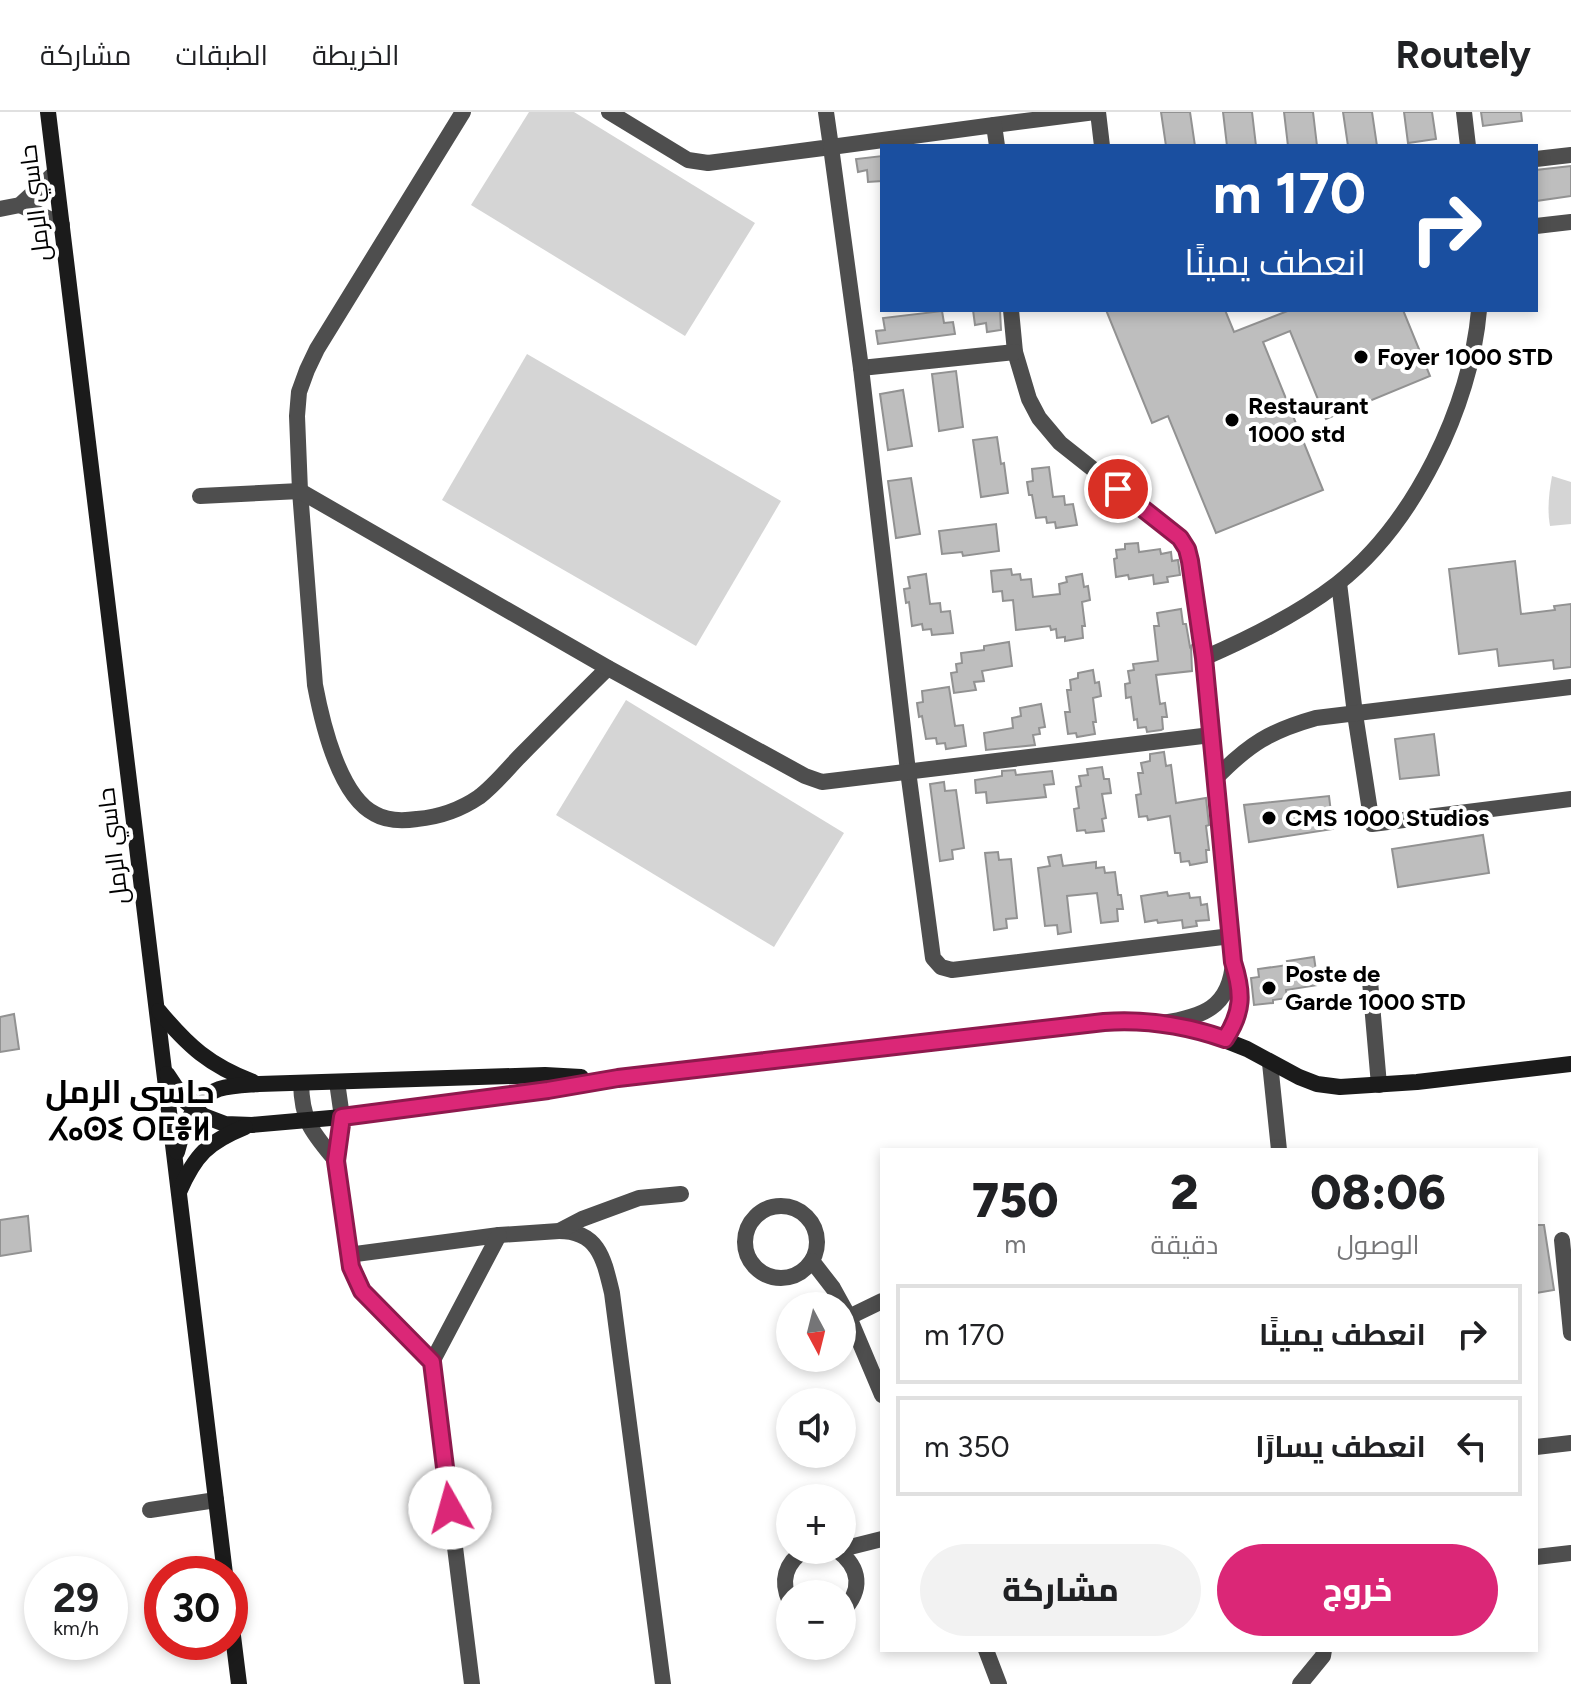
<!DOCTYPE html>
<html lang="ar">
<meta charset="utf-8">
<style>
:root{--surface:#fff;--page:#f2f2f2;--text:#202124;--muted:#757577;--line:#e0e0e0;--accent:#db2777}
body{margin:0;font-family:Figtree,Cairo,"Noto Sans Tifinagh",sans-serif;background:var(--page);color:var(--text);direction:rtl;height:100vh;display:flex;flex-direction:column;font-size:30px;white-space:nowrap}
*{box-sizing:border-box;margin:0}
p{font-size:26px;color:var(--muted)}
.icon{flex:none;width:44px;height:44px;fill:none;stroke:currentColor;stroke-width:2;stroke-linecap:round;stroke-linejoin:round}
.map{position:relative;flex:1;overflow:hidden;direction:ltr}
.panel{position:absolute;left:880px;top:1036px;width:658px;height:504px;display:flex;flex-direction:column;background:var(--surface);border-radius:0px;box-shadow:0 4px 12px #0003;direction:rtl}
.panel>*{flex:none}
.banner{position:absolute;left:880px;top:32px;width:658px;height:168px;border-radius:0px;box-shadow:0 4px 12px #0003;direction:rtl;background:#1a4fa0;color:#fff;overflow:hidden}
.needle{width:52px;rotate:173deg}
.controls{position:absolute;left:776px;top:1180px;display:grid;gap:16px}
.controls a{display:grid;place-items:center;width:80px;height:80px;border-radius:50%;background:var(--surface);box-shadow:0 4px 12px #0003;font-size:40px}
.speed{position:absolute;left:24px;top:1444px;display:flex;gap:16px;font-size:40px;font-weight:700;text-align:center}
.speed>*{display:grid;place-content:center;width:104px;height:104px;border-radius:50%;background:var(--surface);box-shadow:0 4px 12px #0003;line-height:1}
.speed small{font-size:20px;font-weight:400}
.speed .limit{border:12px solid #d22;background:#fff;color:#111}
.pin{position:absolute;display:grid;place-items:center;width:68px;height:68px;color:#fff;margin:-34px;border:4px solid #fff;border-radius:50%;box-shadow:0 2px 8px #0007}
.me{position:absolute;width:88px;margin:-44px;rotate:353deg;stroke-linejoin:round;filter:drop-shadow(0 0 6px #0008)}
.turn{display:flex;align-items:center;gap:28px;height:168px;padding:0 40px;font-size:36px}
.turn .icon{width:104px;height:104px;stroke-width:2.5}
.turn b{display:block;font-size:56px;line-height:68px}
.eta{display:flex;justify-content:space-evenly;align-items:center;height:136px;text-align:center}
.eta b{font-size:48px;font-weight:800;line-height:56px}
.button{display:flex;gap:16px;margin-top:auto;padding:16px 40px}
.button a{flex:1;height:92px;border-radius:48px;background:var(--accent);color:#fff;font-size:32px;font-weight:800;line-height:92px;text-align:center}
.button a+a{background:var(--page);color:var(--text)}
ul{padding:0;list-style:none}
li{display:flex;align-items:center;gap:24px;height:100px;margin:0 16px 12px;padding:0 24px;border:4px solid var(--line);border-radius:0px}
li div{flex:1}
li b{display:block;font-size:30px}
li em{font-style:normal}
header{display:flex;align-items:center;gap:48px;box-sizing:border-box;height:112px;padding:0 40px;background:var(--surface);border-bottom:2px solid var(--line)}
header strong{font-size:38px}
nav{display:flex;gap:44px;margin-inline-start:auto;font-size:28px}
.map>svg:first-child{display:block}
.green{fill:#d5d5d5}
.building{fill:#bebebe;stroke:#929292;stroke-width:2}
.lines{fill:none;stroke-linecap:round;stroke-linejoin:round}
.street{stroke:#4e4e4e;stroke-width:16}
.secondary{stroke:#1b1b1b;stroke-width:16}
.route-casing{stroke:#8e194d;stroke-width:20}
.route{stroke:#db2777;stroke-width:14}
.poi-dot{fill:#000;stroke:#fff;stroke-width:3}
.labels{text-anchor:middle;stroke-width:8;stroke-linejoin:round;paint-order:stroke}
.street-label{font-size:24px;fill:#000;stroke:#fff}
.poi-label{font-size:24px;font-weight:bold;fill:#000;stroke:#fff;text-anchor:start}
.district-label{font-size:32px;font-weight:bold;fill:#000;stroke:#fff}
</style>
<header>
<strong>Routely</strong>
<nav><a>الخريطة</a><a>الطبقات</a><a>مشاركة</a></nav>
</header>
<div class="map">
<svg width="1571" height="1572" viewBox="0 0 1571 1572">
<rect width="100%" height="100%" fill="#fff"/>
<g class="green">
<polygon points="529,0 574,0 755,111 685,224 471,93"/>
<polygon points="527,242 781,389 696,534 442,388"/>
<path d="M1552 364 1571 370V412L1550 414C1547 397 1549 381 1552 364Z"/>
<polygon points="626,588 844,721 774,835 556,703"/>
</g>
<g class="building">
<polygon points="1161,0 1190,0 1195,34 1166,34"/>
<polygon points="1223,0 1252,0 1256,34 1227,34"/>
<polygon points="1284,0 1313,0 1317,34 1288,34"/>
<polygon points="1343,0 1372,0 1377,34 1348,34"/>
<polygon points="1404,0 1432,0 1436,27 1408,31"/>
<polygon points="1481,0 1521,0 1522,9 1483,14"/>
<polygon points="882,44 882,69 868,70 867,58 858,60 856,47"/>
<polygon points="1571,54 1571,84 1536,89 1536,58"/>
<polygon points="973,198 1000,198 1001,218 987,220 986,211 975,213"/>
<polygon points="1106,198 1225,198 1234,220 1290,198 1403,198 1430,264 1326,307 1290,219 1263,230 1323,378 1216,421 1168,304 1152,311"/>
<polygon points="942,199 944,211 953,210 955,222 878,232 876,219 885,218 883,206"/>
<polygon points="956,259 963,315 939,319 932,262"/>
<polygon points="903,278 912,334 888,338 880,282"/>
<polygon points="997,325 1001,352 1004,351 1008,381 981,385 973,328"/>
<polygon points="1049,355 1053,385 1064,384 1065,393 1073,392 1077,413 1056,416 1055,410 1047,411 1046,405 1036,406 1032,383 1029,383 1027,370 1033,369 1032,357"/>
<polygon points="911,366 920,422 896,426 888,369"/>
<polygon points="996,412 999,439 963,444 962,440 942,442 939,419"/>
<polygon points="1138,431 1139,440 1160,437 1161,442 1171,440 1172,449 1178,448 1180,463 1167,465 1168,470 1154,472 1153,463 1129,467 1128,463 1116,465 1114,447 1117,446 1116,438 1125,437 1125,432"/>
<polygon points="1515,449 1521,502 1555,498 1554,494 1571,492 1571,555 1554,557 1553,548 1499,554 1497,537 1459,542 1449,457"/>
<polygon points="1011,457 1012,463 1020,462 1021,468 1031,467 1033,485 1060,482 1059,472 1067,470 1066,465 1082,462 1084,475 1088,474 1090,488 1082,490 1085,514 1082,514 1083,526 1065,529 1065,525 1057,526 1056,517 1051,518 1050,514 1016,518 1013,488 1003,489 1002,479 993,480 991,459"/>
<polygon points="926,462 930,492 940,491 941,500 950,499 953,521 932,523 931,517 923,518 922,512 912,514 909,490 906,491 904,477 910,476 908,465"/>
<polygon points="1181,497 1183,512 1186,512 1190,535 1191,534 1192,559 1156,563 1160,592 1165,591 1167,605 1162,605 1163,617 1161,618 1147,620 1146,615 1138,616 1137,607 1134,608 1131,585 1126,586 1125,572 1130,571 1128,559 1134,558 1133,552 1158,549 1154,514 1159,514 1157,501"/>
<polygon points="1009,530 1012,554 982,559 984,569 974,570 976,578 954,581 951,561 957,560 956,552 962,551 961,541 984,538 984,534"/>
<polygon points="1093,558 1095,571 1099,570 1101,584 1093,586 1096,610 1093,610 1095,622 1077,625 1076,621 1068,622 1065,600 1070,600 1067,578 1071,578 1070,568 1078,566 1078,561"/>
<polygon points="949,575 955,614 963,613 966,634 946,637 945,631 937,632 936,626 926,627 922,604 919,605 917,591 923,590 922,579"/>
<polygon points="1041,592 1045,615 1039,616 1040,622 1033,623 1035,633 986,638 984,621 1013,616 1012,606 1021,604 1020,596"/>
<polygon points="1434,622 1439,663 1400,667 1395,627"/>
<polygon points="1164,640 1166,654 1171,653 1176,691 1206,686 1209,713 1206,714 1209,738 1206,738 1207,750 1190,753 1189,749 1181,750 1180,741 1175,741 1170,704 1148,708 1147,704 1139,705 1136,683 1141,682 1138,661 1143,661 1141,651 1150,649 1150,642"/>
<polygon points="1102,655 1104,667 1109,667 1111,681 1102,682 1106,706 1102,707 1104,719 1086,721 1085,718 1077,719 1074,697 1079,696 1076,675 1081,674 1079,664 1088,663 1087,657"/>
<polygon points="1015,658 1016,663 1052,659 1054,672 1044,673 1046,685 987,691 986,680 976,681 975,668 1002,664 1002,659"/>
<polygon points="944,670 945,679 956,678 964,736 952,738 953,747 940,749 930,672"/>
<polygon points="1329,684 1333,717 1249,730 1244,693"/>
<polygon points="1483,723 1489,761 1398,775 1392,737"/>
<polygon points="998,740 999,748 1011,747 1017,806 1006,807 1007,816 994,818 985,741"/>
<polygon points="1061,743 1063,754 1096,750 1096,756 1104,755 1105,761 1115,760 1118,783 1121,783 1123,797 1117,797 1118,809 1101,811 1097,781 1067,784 1071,820 1058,822 1057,813 1045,814 1038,756 1050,754 1048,745"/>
<polygon points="1167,780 1168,784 1189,781 1190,786 1200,785 1201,793 1207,792 1209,808 1196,809 1197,814 1183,816 1182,808 1158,811 1157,808 1145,810 1141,784"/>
<polygon points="1314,845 1318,873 1286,878 1287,886 1273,888 1273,891 1254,893 1251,866 1259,865 1258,857 1288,853 1287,849"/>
<polygon points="14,902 19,937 0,940 0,905"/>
<polygon points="28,1104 31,1139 0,1144 0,1108"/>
<polygon points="1536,1113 1544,1113 1554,1178 1536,1181"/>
</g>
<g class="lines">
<g class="street">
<path d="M463 0 317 237 307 258 299 280 297 304 300 379 315 573C322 610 339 684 375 702 387 709 403 709 417 707 439 705 460 698 479 685 495 673 508 656 522 642 551 613 579 584 608 556"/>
<polyline points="609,0 688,48 708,51 831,35 826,0"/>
<polyline points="1098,0 1102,34"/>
<polyline points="1464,0 1468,34"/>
<polyline points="994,13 1095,0"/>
<polyline points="1536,47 1571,43"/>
<polyline points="20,93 62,113"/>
<polyline points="0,97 20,93 55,61"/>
<polyline points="1536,114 1571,110"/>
<path d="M1011 198 1015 240 1029 287 1039 306 1060 331 1180 426 1187 437 1190 449 1204 546 1233 850C1230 896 1202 905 1162 911"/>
<polyline points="1015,240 861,256 908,659 933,846 941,855 952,858 1231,824"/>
<polyline points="861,256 831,35 994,13 997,34"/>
<polyline points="200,384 300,379 608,556 805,664 822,670 1211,623"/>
<polyline points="1339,471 1355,602 1372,712 1571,687"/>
<path d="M1204 546C1250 526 1297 503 1337 472 1414 412 1471 294 1479 198"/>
<path d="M1216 666C1249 632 1270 619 1316 606L1571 575"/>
<polyline points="1370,869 1379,973"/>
<path d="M1225 927C1240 904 1243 882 1235 856"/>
<polyline points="1270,951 1279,1038"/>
<polyline points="337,970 342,1005 336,1049 351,1155 362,1179 432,1250"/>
<path d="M301 971C302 1010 312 1020 336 1049"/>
<circle cx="781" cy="1130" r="36"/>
<path d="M559 1119C599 1119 604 1148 612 1181L663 1572"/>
<polyline points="1562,1128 1571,1221"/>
<polyline points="348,1143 499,1123 559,1119 582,1107 639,1086 681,1082"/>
<polyline points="812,1149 833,1176 849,1205 882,1283"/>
<polyline points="849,1205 882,1189"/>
<polyline points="1536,1335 1571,1331"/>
<polyline points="150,1398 216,1388"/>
<polyline points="842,1437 882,1427"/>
<path d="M837 1438C861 1456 863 1478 842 1500"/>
<polyline points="1536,1445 1571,1441"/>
<path d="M790 1490C780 1469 785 1451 805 1438"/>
<polyline points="986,1538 999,1572"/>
<polyline points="472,1572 432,1250 499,1123"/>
<polyline points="1300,1572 1323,1544 1324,1538"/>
</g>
<g class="secondary">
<polyline points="48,0 225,1462"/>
<path d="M159 899C188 934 209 953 253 970"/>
<polyline points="167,962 185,989 204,1004 225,1012 252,1013 342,1005 548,978 618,966 1041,916 1122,909 1160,911 1204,920 1247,937 1299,965 1317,972 1340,975 1417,970 1571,952"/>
<path d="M177 1040C183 1016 194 985 219 977 232 973 246 973 259 972L545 963 581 965"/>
<path d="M179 1080C195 1043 208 1030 245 1015"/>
<polyline points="230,1500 239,1572"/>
</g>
</g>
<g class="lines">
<g class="route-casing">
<path id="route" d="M450 1396 432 1250 362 1179 351 1155 336 1049 342 1005 548 978 618 966 1104 910C1146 907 1185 913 1225 927 1243 900 1243 881 1233 850L1204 546 1190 449 1187 437 1180 426 1118 377"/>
</g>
<use href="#route" class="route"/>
</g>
<g class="poi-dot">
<circle cx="1361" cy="245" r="8"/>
<circle cx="1232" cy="308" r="8"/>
<circle cx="1269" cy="706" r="8"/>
<circle cx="1269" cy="876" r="8"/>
</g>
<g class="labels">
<g class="street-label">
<text transform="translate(35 91) rotate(-97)" y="8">حاسي الرمل</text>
<text transform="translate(113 734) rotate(-97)" y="8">حاسي الرمل</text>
</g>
<g class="poi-label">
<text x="1377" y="253">Foyer 1000 STD</text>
<text x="1248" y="302">Restaurant<tspan x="1248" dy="28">1000 std</tspan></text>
<text x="1285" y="714">CMS 1000 Studios</text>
<text x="1285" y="870">Poste de<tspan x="1285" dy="28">Garde 1000 STD</tspan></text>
</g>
<g class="district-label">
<text x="130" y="991">حاسي الرمل<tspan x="130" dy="37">ⵃⴰⵙⵉ ⵔⵎⴻⵍ</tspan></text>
</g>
</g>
</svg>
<div class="controls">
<a><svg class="needle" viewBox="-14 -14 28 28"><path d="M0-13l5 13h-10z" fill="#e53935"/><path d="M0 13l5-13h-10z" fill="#757577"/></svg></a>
<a><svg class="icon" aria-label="sound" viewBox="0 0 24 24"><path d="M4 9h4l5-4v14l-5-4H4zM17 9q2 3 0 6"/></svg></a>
<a>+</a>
<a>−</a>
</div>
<div class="speed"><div>29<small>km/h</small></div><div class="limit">30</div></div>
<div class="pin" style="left:1118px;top:377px;background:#d93025"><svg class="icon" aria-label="arrive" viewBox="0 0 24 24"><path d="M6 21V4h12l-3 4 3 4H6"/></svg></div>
<svg class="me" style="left:450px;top:1396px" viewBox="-20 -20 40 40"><circle r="19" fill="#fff"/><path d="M0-13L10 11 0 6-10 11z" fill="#db2777"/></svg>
<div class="banner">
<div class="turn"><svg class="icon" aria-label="right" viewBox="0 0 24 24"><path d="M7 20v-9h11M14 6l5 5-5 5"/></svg><div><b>170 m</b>انعطف يمينًا</div></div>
</div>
<section class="panel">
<div class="eta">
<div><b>08:06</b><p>الوصول</p></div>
<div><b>2</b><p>دقيقة</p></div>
<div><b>750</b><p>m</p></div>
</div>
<ul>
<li><svg class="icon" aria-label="right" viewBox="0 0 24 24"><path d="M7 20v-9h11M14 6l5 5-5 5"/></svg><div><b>انعطف يمينًا</b></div><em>170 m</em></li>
<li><svg class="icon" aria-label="left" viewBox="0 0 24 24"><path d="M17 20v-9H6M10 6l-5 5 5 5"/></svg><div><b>انعطف يسارًا</b></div><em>350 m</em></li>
</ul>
<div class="button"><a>خروج</a><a>مشاركة</a></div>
</section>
</div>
